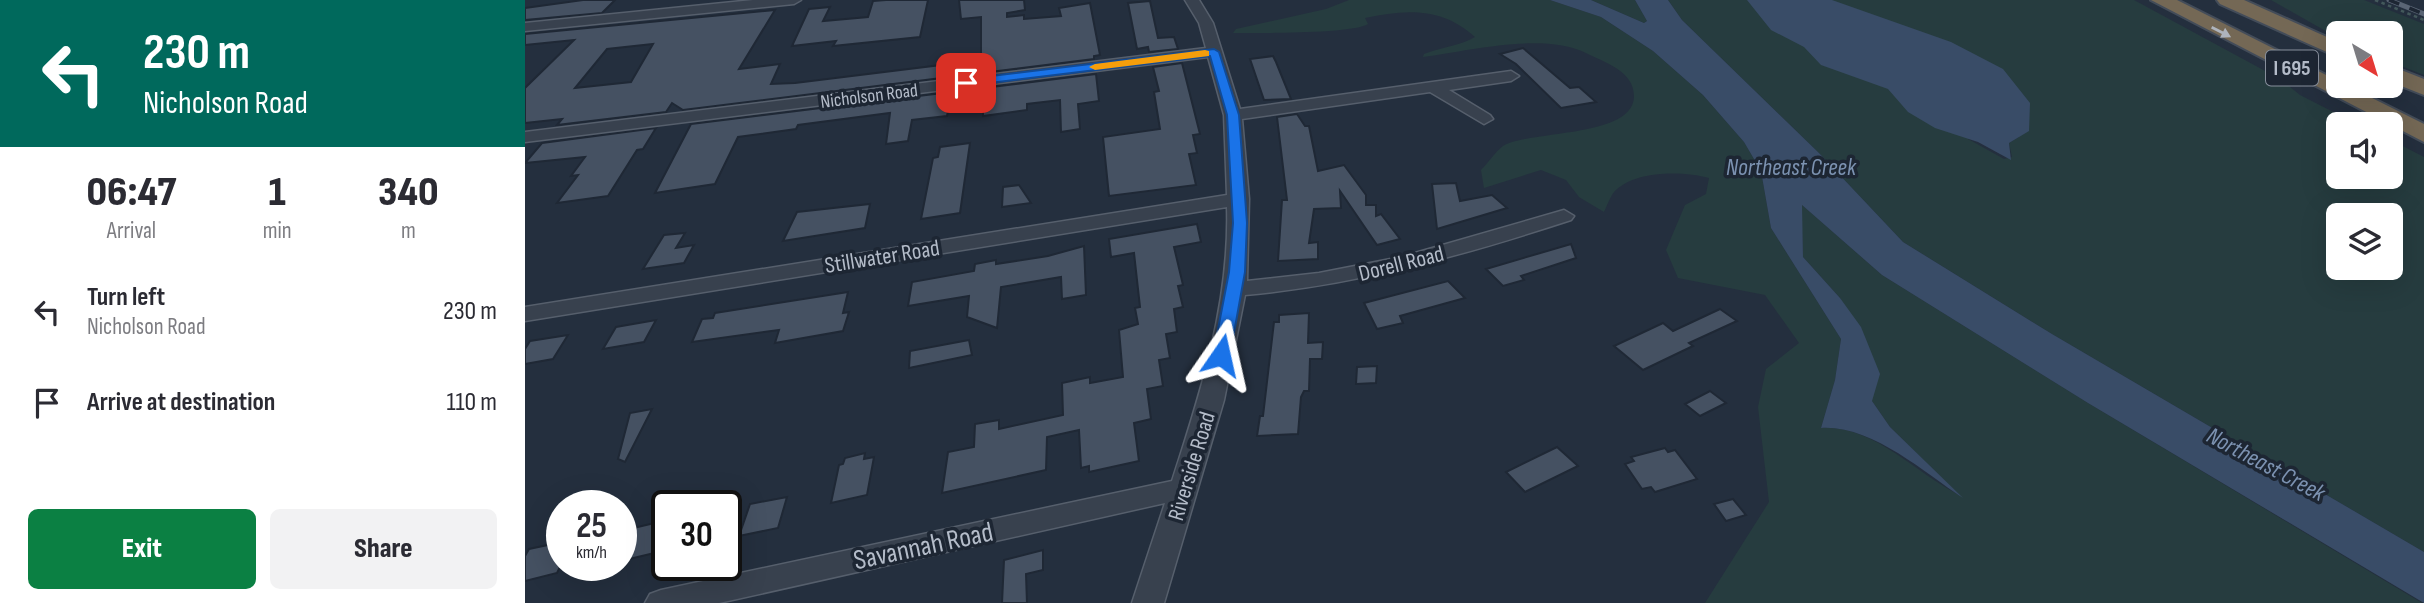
<!DOCTYPE html>
<style>
:root{--surface:#fff;--page:#f2f2f3;--text:#2b2b33;--muted:#7c7c81;--accent:#0b8043}
body{margin:0;font-family:"Sofia Sans Condensed",sans-serif;background:var(--page);color:var(--text);height:100vh;display:flex;flex-direction:column;font-size:26px;white-space:nowrap}
*{box-sizing:border-box;margin:0}
p{font-size:23px;color:var(--muted)}
.icon{flex:none;width:38px;height:38px;fill:none;stroke:currentColor;stroke-width:2;stroke-linecap:round;stroke-linejoin:round}
.map{position:relative;flex:1;overflow:hidden}
.panel{display:flex;flex-direction:column;background:var(--surface);width:525px}
.panel>*{flex:none}
.guide{background:#00695c;color:#fff;overflow:hidden}
.needle{width:46px;rotate:142deg}
.controls{position:absolute;left:1801px;top:21px;display:grid;gap:14px}
.controls a{display:grid;place-items:center;width:77px;height:77px;border-radius:10px;background:var(--surface);box-shadow:0 7px 28px #0002;font-size:35px}
.speed{position:absolute;left:21px;top:490px;display:flex;gap:14px;font-size:35px;font-weight:700;text-align:center}
.speed>*{display:grid;place-content:center;width:91px;height:91px;border-radius:50%;background:var(--surface);box-shadow:0 7px 28px #0002;line-height:1}
.speed small{font-size:18px;font-weight:400}
.speed .limit{border:4px solid #111;border-radius:10px;background:#fff;color:#111}
.pin{position:absolute;display:grid;place-items:center;width:60px;height:60px;color:#fff;margin:-30px;border-radius:14px;box-shadow:0 4px 10px #0006}
.me{position:absolute;width:77px;margin:-38px;rotate:11deg;stroke-linejoin:round;filter:drop-shadow(0 0 5px #0008)}
.turn{display:flex;align-items:center;gap:24px;height:147px;padding:0 28px;font-size:32px}
.turn .icon{width:91px;height:91px;stroke-width:2.5}
.turn b{display:block;font-size:49px;line-height:60px}
.eta{display:flex;justify-content:space-evenly;align-items:center;height:119px;text-align:center}
.eta b{font-size:42px;font-weight:800;line-height:49px}
.primary-button{display:flex;gap:14px;margin-top:auto;padding:14px 28px}
.primary-button a{flex:1;height:80px;border-radius:10px;background:var(--accent);color:#fff;font-size:28px;font-weight:800;line-height:80px;text-align:center}
.primary-button a+a{background:var(--page);color:var(--text)}
ul{padding:0;list-style:none}
li{display:flex;align-items:center;gap:21px;height:91px;padding:0 28px}
li div{flex:1}
li b{display:block;font-size:26px}
li em{font-style:normal}
main{display:flex;flex:1;min-height:0}
.map>svg:first-child{display:block}
.green{fill:#263c3f;fill-rule:evenodd}
.water{fill:#394c67}
.building{fill:#455162;stroke:#1f2835;stroke-width:2;fill-rule:evenodd}
.lines{fill:none;stroke-linecap:round;stroke-linejoin:round}
.minor-casing{stroke:#565f6c;stroke-width:3}
.highway-casing{stroke:#434c59;stroke-width:4}
.path{stroke:#44595c;stroke-width:2.5;stroke-dasharray:3.5 3.5;stroke-linecap:butt}
.minor{fill:#38414e;fill-rule:evenodd}
.highway{fill:#746855;fill-rule:evenodd}
.rail-casing{stroke:#5a6575;stroke-width:5}
.rail{stroke:#1d2633;stroke-width:3.5;stroke-dasharray:11;stroke-linecap:butt}
.oneway{fill:#aeb4bd}
.route{fill:#1a73e8;stroke:#114b97;stroke-width:2}
.slow{fill:#f59e0b}
.labels{text-anchor:middle;stroke-width:7;stroke-linejoin:round;paint-order:stroke}
.far-street-label{font-size:19px;fill:#b4bcc9;stroke:#1d2633}
.shield{fill:#1d2633;stroke:#878f9c;stroke-width:2}
.shield-label{font-size:21px;font-weight:bold;fill:#b4bcc9}
.street-label{font-size:23px;fill:#b4bcc9;stroke:#1d2633}
.water-label{font-size:24px;font-style:italic;fill:#7c92b1;stroke:#1d2633}
.near-street-label{font-size:28px;fill:#b4bcc9;stroke:#1d2633}
</style>
<main>
<section class="panel">
<div class="guide">
<div class="turn"><svg class="icon" aria-label="left" viewBox="0 0 24 24"><path d="M17 20v-9H6M10 6l-5 5 5 5"/></svg><div><b>230 m</b>Nicholson Road</div></div>
</div>
<div class="eta">
<div><b>06:47</b><p>Arrival</p></div>
<div><b>1</b><p>min</p></div>
<div><b>340</b><p>m</p></div>
</div>
<ul>
<li><svg class="icon" aria-label="left" viewBox="0 0 24 24"><path d="M17 20v-9H6M10 6l-5 5 5 5"/></svg><div><b>Turn left</b><p>Nicholson Road</p></div><em>230 m</em></li>
<li><svg class="icon" aria-label="arrive" viewBox="0 0 24 24"><path d="M6 21V4h12l-3 4 3 4H6"/></svg><div><b>Arrive at destination</b></div><em>110 m</em></li>
</ul>
<div class="primary-button"><a>Exit</a><a>Share</a></div>
</section>
<div class="map">
<svg width="1899" height="603" viewBox="0 0 1899 603">
<rect width="100%" height="100%" fill="#242f3e"/>
<g class="green">
<path d="M824 0H1025L1076 17 1128 51 1178 95 1219 142 1236 171 1246 228 1316 339 1310 380 1296 428C1349 425 1390 473 1434 495L1365 427 1347 401 1315 298 1278 257 1276 204 1357 275 1563 403 1897 603H1180L1244 502 1233 407 1241 369 1274 343 1240 295 1153 278 1141 250 1160 205 1181 194 1184 178C1158 171 1110 170 1089 192 1085 197 1082 206 1079 212L1054 197 1041 180 1016 170 959 188 956 170C963 163 970 152 978 146 1005 130 1109 138 1109 96 1109 71 1079 62 1061 53 1018 32 944 51 898 57L899 54C916 47 935 46 950 37 918 7 880 9 840 18L843 24C828 34 731 33 708 33L711 29 801 9Z"/>
<polygon points="1066,0 1110,0 1122,21 1119,23"/>
<path d="M1143 0H1609L1755 79 1775 95 1832 124H1813V177H1866V140L1899 157V552L1527 334 1378 242 1294 153 1157 20ZM1494 137 1484 143 1487 157 1479 159 1443 139ZM1813 215H1866V268H1813Z"/>
<polygon points="1746,0 1839,0 1899,24 1899,75 1866,62 1866,33 1813,33 1813,38"/>
</g>
<g class="water">
<path d="M1025 0H1066L1119 23 1122 21 1110 0H1143L1157 20 1294 153 1378 242 1527 334 1899 552V603L1563 403 1357 275 1277 205 1278 257 1315 298 1336 327 1355 374 1347 401 1365 427 1438 498C1398 472 1347 425 1296 428L1310 380 1316 339 1246 228 1236 171 1219 142 1178 95 1128 51 1076 17Z"/>
<polygon points="1222,0 1307,0 1426,42 1478,69 1505,103 1504,131 1484,143 1486,160 1453,142 1410,128 1383,112 1363,89 1296,65 1279,47 1246,30"/>
</g>
<g class="building">
<polygon points="58,0 90,0 77,13 0,20 0,8"/>
<polygon points="361,0 403,0 395,37 308,46 311,41 267,46 284,9 305,7 298,21 343,17 348,1"/>
<path d="M434 0H499L500 10 482 13V17L499 15V19L536 16 534 8 565 3 575 55 569 56V59L158 110 147 103 141 112 32 125 37 119 0 123V88L49 40 0 45V34L250 10 214 69 255 64 246 84 270 83 456 60V17L436 19ZM128 44 106 82 50 88 82 49Z"/>
<polygon points="625,1 633,38 649,37 653,49 624,52 623,47 612,49 603,3"/>
<polygon points="998,48 1045,88 1054,87 1071,102 1036,108 991,64 975,54"/>
<polygon points="748,56 751,62 766,99 739,100 725,59"/>
<polygon points="657,63 675,134 668,135 672,153 664,154 671,185 584,196 578,137 635,129 629,92 634,91 628,67"/>
<polygon points="571,74 574,101 553,104 555,129 536,132 535,100 502,104 502,110 458,116 458,106 423,111 422,116 387,120 383,141 361,144 365,113 273,125 271,129 213,137 190,184 130,193 166,124"/>
<polygon points="772,114 780,126 784,126 793,171 819,165 841,195 841,205 851,205 851,216 856,214 875,239 852,245 815,191 816,208 789,209 784,243 793,242 793,259 753,261 757,200 762,200 752,117"/>
<polygon points="131,128 118,149 112,150 83,196 32,203 53,175 46,176 60,157 0,163 17,143"/>
<polygon points="445,143 435,213 396,219 408,158 413,157 415,147"/>
<polygon points="931,183 935,201 967,195 982,208 912,229 907,184"/>
<polygon points="494,185 506,203 477,207 478,187"/>
<polygon points="345,204 340,228 258,241 272,212"/>
<polygon points="672,224 676,242 649,247 658,285 653,286 658,307 649,309 652,332 641,334 645,358 634,360 638,386 622,389 626,419 609,423 614,461 564,472 564,466 556,468 554,430 522,437 521,470 417,493 423,452 449,447 450,424 474,420 474,429 538,415 537,383 565,377 565,383 598,377 594,330 613,324 610,308 615,307 609,253 586,257 584,239"/>
<polygon points="160,233 151,248 169,245 159,263 118,269 139,235"/>
<polygon points="1046,244 1051,258 996,276 999,280 978,286 961,269"/>
<polygon points="559,246 561,295 537,299 536,277 476,287 472,328 442,317 444,296 383,306 387,282 449,271 450,264 471,260 471,264 523,256"/>
<polygon points="923,281 940,298 875,316 878,323 852,329 839,303"/>
<polygon points="323,292 318,313 324,312 318,331 250,343 254,330 167,342 177,319 188,318 190,313"/>
<polygon points="1195,309 1212,321 1164,343 1168,346 1118,370 1089,346 1138,323 1148,331"/>
<polygon points="784,313 783,343 798,342 797,359 785,359 784,391 779,391 776,397 773,434 732,436 735,416 738,416 749,322 754,322 754,315"/>
<polygon points="131,320 119,342 78,349 91,327"/>
<polygon points="43,335 28,359 0,364 0,349 5,341"/>
<polygon points="444,340 447,355 384,368 385,351"/>
<polygon points="852,366 851,383 831,384 832,367"/>
<polygon points="1185,391 1201,403 1175,416 1160,404"/>
<polygon points="127,409 100,462 93,459 105,413"/>
<polygon points="1032,447 1053,466 1000,492 981,472"/>
<polygon points="1140,448 1143,452 1150,450 1172,479 1130,492 1126,487 1117,489 1100,464 1109,461 1106,457"/>
<polygon points="340,453 339,459 349,457 342,495 306,503 314,465 318,464 320,458"/>
<polygon points="262,497 253,528 214,536 225,504"/>
<polygon points="1208,499 1221,515 1201,521 1189,504"/>
<polygon points="142,520 142,550 96,561 96,531"/>
<polygon points="37,542 37,563 32,573 0,581 0,556 4,549"/>
<polygon points="518,550 518,570 501,574 502,603 477,603 479,560"/>
</g>
<g class="lines">
<g class="minor-casing">
<g id="minor">
<polygon points="228,0 276,0 269,4 0,31 0,23"/>
<path d="M660 0H674L688 23 715 109 986 71 994 76 986 81 924 90 965 115 968 119 959 124 905 92 717 119 724 199 722 281 794 273 876 257 1039 210 1049 216 1046 220C939 255 832 285 720 295L699 400 639 603H607L640 503 194 603H120L125 594 136 590 647 481C676 392 705 301 702 207L0 321V307L702 195 699 115 683 57 0 142V132L681 48 674 23Z"/>
</g>
</g>
<g class="highway-casing">
<g id="highway">
<polygon points="1626,0 1652,0 1813,81 1813,86 1823,86 1899,124 1899,142"/>
<polygon points="1692,0 1719,0 1813,42 1813,57 1695,4"/>
<polygon points="1866,66 1899,79 1899,95 1866,82"/>
</g>
</g>
<polyline class="path" points="1850,0 1899,20"/>
<use href="#minor" class="minor"/>
<use href="#highway" class="highway"/>
<g class="rail-casing">
<polyline id="rail" points="1864,0 1899,14"/>
</g>
<use href="#rail" class="rail"/>
</g>
<defs><path id="oneway-solid" d="M-6-.8H1V-3.2L6.5 0L1 3.2V.8H-6Z" transform="scale(1.75)"/></defs>
<use class="oneway" href="#oneway-solid" transform="translate(1696 32) rotate(27)"/>
<polygon class="route" points="689,49 694,52 714,115 722,223 720,272 705,355 696,361 688,355 704,272 708,223 702,115 685,56 441,86 435,83 441,79"/>
<polygon class="slow" points="680,50 684,51 684,56 570,70 564,67 570,64"/>
<g class="labels">
<g class="far-street-label">
<text transform="translate(344 95) rotate(-7)" y="7">Nicholson Road</text>
</g>
<rect class="shield" x="1741" y="50.5" width="52" height="35" rx="5"/>
<g class="shield-label">
<text x="1767" y="75">I 695</text>
</g>
<g class="street-label">
<text transform="translate(357 256) rotate(-9)" y="8">Stillwater Road</text>
<text transform="translate(876 263) rotate(-14)" y="8">Dorell Road</text>
<text transform="translate(666 466) rotate(-73)" y="8">Riverside Road</text>
</g>
<g class="water-label">
<text x="1266" y="175">Northeast Creek</text>
<text transform="translate(1741 464) rotate(28)" y="8">Northeast Creek</text>
</g>
<g class="near-street-label">
<text transform="translate(398 545) rotate(-12)" y="10">Savannah Road</text>
</g>
</g>
</svg>
<div class="controls">
<a><svg class="needle" viewBox="-14 -14 28 28"><path d="M0-13l5 13h-10z" fill="#e53935"/><path d="M0 13l5-13h-10z" fill="#7c7c81"/></svg></a>
<a><svg class="icon" aria-label="sound" viewBox="0 0 24 24"><path d="M4 9h4l5-4v14l-5-4H4zM17 9q2 3 0 6"/></svg></a>
<a><svg class="icon" aria-label="layers" viewBox="0 0 24 24"><path d="M12 4l9 5-9 5-9-5zM3 14l9 5 9-5"/></svg></a>
</div>
<div class="speed"><div>25<small>km/h</small></div><div class="limit">30</div></div>
<div class="pin" style="left:441px;top:83px;background:#d93025"><svg class="icon" aria-label="arrive" viewBox="0 0 24 24"><path d="M6 21V4h12l-3 4 3 4H6"/></svg></div>
<svg class="me" style="left:696px;top:355px" viewBox="-20 -20 40 40"><path d="M0-17L14 15 0 8-14 15z" fill="#1a73e8" stroke="#fff" stroke-width="4"/></svg>
</div>
</main>
